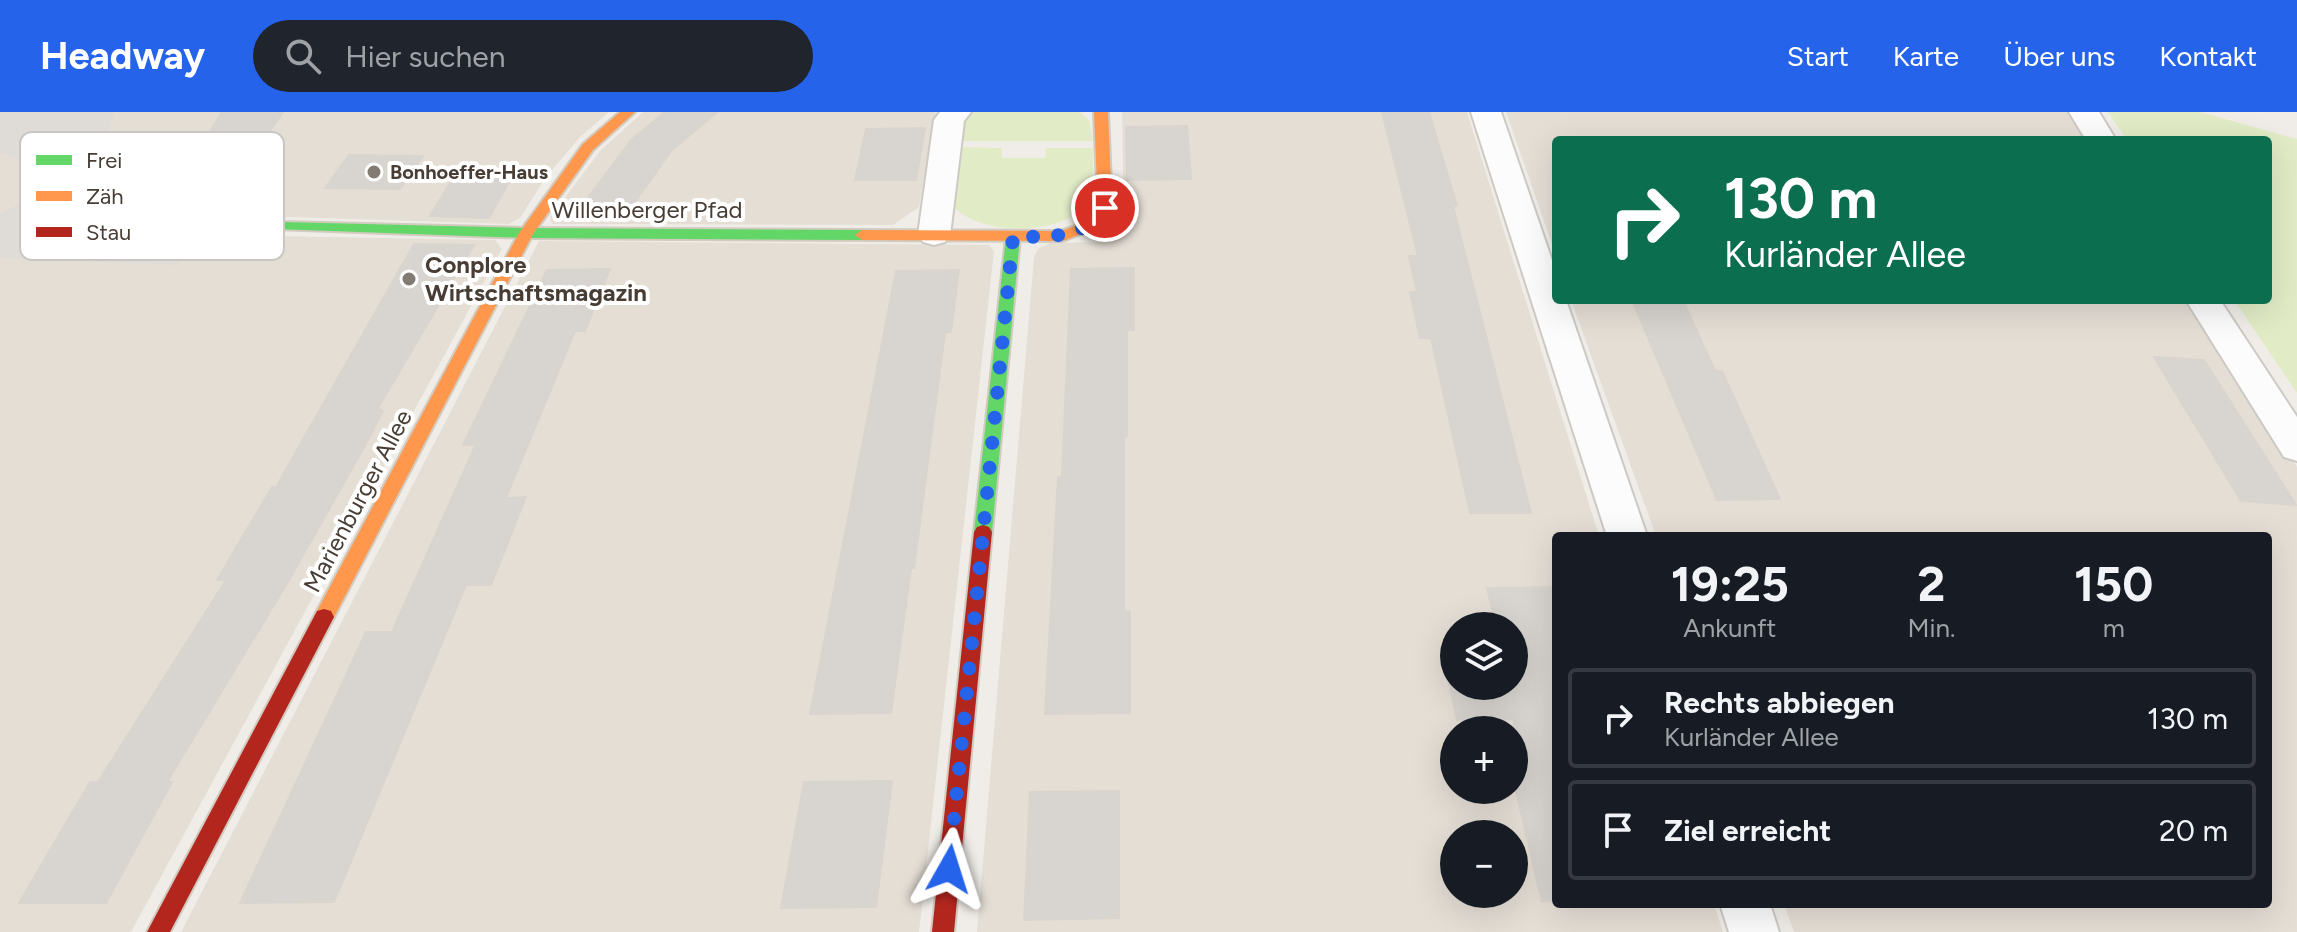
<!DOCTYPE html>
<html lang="de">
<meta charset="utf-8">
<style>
:root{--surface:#171b24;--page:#20242c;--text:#f1f3f6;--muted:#9ea1a6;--line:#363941;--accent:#2563eb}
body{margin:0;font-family:Figtree,sans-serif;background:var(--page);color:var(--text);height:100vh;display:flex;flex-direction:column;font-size:30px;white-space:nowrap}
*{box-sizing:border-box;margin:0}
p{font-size:26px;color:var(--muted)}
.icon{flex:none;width:44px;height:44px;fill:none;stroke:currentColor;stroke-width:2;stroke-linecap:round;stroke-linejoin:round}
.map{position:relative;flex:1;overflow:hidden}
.drawer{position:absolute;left:1552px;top:420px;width:720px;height:376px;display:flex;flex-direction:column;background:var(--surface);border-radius:8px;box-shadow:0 8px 32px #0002}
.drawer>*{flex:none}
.top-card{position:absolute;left:1552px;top:24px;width:720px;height:168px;border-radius:8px;box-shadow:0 8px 32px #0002;background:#0b6e4f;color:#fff;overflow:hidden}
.tools{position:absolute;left:1440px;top:500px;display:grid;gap:16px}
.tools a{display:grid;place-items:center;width:88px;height:88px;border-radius:50%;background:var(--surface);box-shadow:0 8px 32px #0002;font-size:40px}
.pin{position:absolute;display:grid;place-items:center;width:68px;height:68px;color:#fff;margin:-34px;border:4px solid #fff;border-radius:50%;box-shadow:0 2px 8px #0007}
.me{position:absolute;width:88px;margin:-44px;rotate:6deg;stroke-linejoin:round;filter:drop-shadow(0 0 6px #0008)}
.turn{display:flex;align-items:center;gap:28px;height:168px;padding:0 40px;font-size:36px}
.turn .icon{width:104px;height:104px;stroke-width:2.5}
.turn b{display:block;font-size:56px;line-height:68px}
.eta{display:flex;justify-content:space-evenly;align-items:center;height:136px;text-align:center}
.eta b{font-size:48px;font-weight:700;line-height:56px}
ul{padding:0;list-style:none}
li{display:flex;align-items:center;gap:24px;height:100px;margin:0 16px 12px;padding:0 24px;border:4px solid var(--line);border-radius:8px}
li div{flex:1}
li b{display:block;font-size:30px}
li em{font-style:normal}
header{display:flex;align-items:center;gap:48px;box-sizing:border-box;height:112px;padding:0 40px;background:var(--accent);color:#fff}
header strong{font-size:38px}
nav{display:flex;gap:44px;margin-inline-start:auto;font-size:28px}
.search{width:560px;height:72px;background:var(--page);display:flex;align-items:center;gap:20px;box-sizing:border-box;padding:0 28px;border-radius:44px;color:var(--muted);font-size:30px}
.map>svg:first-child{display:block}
.residential{fill:#e5ded5;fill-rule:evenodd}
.green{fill:#e1ecc6}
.parking{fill:#dfdcd8}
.building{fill:#d8d4cf;stroke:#d9d4ce;stroke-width:2}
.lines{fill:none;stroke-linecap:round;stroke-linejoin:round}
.street-casing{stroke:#cdc9c4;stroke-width:4}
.fast-casing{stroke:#d1cbc0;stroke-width:4}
.slow-casing{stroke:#d1cbc0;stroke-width:4}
.jam-casing{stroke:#d1cbc0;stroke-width:4}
.street{fill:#fdfcfc;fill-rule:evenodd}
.fast{fill:#63d668;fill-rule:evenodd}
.slow{fill:#ff974d;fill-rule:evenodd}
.jam{fill:#b3261e;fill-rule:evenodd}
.route{stroke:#2563eb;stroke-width:14;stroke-dasharray:0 25.2}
.poi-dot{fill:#827b73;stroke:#fff;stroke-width:3}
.labels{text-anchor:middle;stroke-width:8;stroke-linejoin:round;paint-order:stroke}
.far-poi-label{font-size:20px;font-weight:bold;fill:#473d34;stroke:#fff;text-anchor:start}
.street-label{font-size:24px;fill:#473d34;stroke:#fff}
.poi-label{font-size:24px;font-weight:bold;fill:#473d34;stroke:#fff;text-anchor:start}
.key{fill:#fff;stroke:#c8c5c2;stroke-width:2}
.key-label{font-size:22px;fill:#473d34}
</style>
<header>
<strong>Headway</strong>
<div class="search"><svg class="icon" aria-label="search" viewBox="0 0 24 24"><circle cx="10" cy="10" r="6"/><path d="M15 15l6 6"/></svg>Hier suchen</div>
<nav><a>Start</a><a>Karte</a><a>Über uns</a><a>Kontakt</a></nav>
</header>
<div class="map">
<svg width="2297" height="820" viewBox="0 0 2297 820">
<rect width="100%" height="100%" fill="#f0ede8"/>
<g class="residential">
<polygon points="0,0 609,0 580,25 546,65 520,106 509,112 287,105 272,124 495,128 502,137 131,820 0,820"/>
<polygon points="643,0 936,0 919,95 893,113 552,112 550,105 601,38"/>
<path d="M1122 0H1467L1599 424H1556V792H1714L1723 820H977L1034 145 1038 137 1050 131 1103 130 1117 127 1124 118ZM1454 514H1514V574H1454ZM1454 618H1514V678H1454ZM1454 722H1514V782H1454Z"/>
<polygon points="1506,0 2072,0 2090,28 1556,28 1556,144"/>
<polygon points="539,129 989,133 994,139 919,820 181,820"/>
<polygon points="1571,188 2191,188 2297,355 2297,820 1794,820 1784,792 2268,792 2268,424 1656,424"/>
</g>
<g class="green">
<polygon points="973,0 1080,0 1089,8 1093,29 954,29 964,7"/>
<polygon points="2108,0 2200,0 2297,27 2297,281 2234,188 2268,188 2268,28 2127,28"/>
<path d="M954 35 1002 36V46H1045L1046 36H1093C1092 51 1096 78 1087 91 1061 126 973 125 949 89Z"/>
</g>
<polygon class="parking" points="0,0 114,0 87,97 234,77 176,153 0,146 0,102 30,86 30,51 0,40"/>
<g class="building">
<polygon points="222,0 283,0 255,40 195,43"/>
<polygon points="665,0 717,0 671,39 628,100 581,95 631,28"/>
<polygon points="1382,0 1429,0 1457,94 1453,94 1531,401 1470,401 1431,226 1420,226 1410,180 1417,180 1409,144 1418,144"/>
<polygon points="1187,14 1191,67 1127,68 1126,15"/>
<polygon points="925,16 916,68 855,68 866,17"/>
<polygon points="349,43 423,44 400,77 325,76"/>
<polygon points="458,58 515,59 489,106 430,104"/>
<polygon points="414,132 474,133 378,296 383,299 367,330 289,468 167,670 172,670 106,791 19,791 90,670 98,670 226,468 217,468 272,375 276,375"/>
<polygon points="1134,156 1134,218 1127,218 1127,324 1124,324 1124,499 1130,499 1130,601 1045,602 1058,365 1062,365 1071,157"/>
<polygon points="610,157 585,219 575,219 506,386 526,385 491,473 466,473 334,790 240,791 366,520 392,520 476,332 463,333 547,158"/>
<polygon points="959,158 951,220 945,221 914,456 911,456 891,601 810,602 896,159"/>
<polygon points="1632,188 1683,188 1715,259 1722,259 1780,387 1717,388"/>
<polygon points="2154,245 2204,248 2296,393 2241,389"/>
<polygon points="1556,475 1556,788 1542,790 1514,671 1514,607 1457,608 1444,548 1454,548 1454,574 1514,574 1514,514 1496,514 1487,476"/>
<polygon points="892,669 876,795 781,796 804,670"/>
<polygon points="1119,679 1119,806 1024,808 1030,680"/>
</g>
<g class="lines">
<g class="street-casing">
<g id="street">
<polygon points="940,0 971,0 964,9 950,123 945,130 934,133 923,130 918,123 934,8"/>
<polygon points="1471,0 1501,0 1556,160 1556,188 1566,188 1647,424 1607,424"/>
<polygon points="2069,0 2099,0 2116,28 2086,28"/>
<polygon points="2186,188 2220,188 2297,305 2297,349 2284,345"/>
<polygon points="1720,792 1770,792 1779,820 1729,820"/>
</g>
</g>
<g class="fast-casing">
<g id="fast">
<polygon points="281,110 526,116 862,118 869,123 862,128 526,126 276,117 276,111"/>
<polygon points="1013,120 1020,125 992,420 989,425 977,425 974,420 1006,125"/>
</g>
</g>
<g class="slow-casing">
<g id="slow">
<polygon points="620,0 635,0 593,38 533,122 331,511 324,513 317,511 314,505 317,499 519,121 583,32"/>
<polygon points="1094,0 1108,0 1112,96 1099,115 1063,129 862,128 855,123 862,118 1061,119 1089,109 1098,96"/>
</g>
</g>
<g class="jam-casing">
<g id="jam">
<polygon points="983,413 989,415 992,420 954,820 932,820 974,420 977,415"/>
<polygon points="324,497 331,499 334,505 170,820 147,820 317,499"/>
</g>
</g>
<use href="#street" class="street"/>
<use href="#fast" class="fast"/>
<use href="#slow" class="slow"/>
<use href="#jam" class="jam"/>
</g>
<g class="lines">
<path class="route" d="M949 757 1013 125C1049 124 1083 128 1105 96"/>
</g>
<g class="poi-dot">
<circle cx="374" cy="60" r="8"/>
<circle cx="409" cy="167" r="8"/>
</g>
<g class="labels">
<g class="far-poi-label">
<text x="390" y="67">Bonhoeffer-Haus</text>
</g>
<g class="street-label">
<text x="647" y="106">Willenberger Pfad</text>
<text transform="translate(358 389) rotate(-62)" y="8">Marienburger Allee</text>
</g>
<g class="poi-label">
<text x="425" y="161">Conplore<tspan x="425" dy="28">Wirtschaftsmagazin</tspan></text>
</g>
</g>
<rect x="20" y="20" width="264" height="128" rx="12" class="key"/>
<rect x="36" y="43" width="36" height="10" fill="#63d668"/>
<rect x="36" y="79" width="36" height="10" fill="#ff974d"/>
<rect x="36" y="115" width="36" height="10" fill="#b3261e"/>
<g class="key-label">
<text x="86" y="56">Frei</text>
<text x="86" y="92">Zäh</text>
<text x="86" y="128">Stau</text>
</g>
</svg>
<div class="tools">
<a><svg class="icon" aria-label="layers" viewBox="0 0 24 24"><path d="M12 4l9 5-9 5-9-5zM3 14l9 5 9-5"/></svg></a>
<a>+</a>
<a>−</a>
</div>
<div class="pin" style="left:1105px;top:96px;background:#d93025"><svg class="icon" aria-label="arrive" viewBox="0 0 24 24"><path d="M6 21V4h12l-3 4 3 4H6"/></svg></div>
<svg class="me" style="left:949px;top:757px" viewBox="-20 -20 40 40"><path d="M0-17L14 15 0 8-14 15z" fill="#2563eb" stroke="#fff" stroke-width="4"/></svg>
<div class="top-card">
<div class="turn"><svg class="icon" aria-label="right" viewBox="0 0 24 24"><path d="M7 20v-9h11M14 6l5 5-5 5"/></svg><div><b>130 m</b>Kurländer Allee</div></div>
</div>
<section class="drawer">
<div class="eta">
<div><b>19:25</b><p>Ankunft</p></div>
<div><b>2</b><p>Min.</p></div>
<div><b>150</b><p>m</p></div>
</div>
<ul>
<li><svg class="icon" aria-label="right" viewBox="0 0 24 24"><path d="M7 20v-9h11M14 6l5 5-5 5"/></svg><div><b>Rechts abbiegen</b><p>Kurländer Allee</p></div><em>130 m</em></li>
<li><svg class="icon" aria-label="arrive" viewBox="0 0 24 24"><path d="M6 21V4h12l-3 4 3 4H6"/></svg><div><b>Ziel erreicht</b></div><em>20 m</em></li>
</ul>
</section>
</div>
